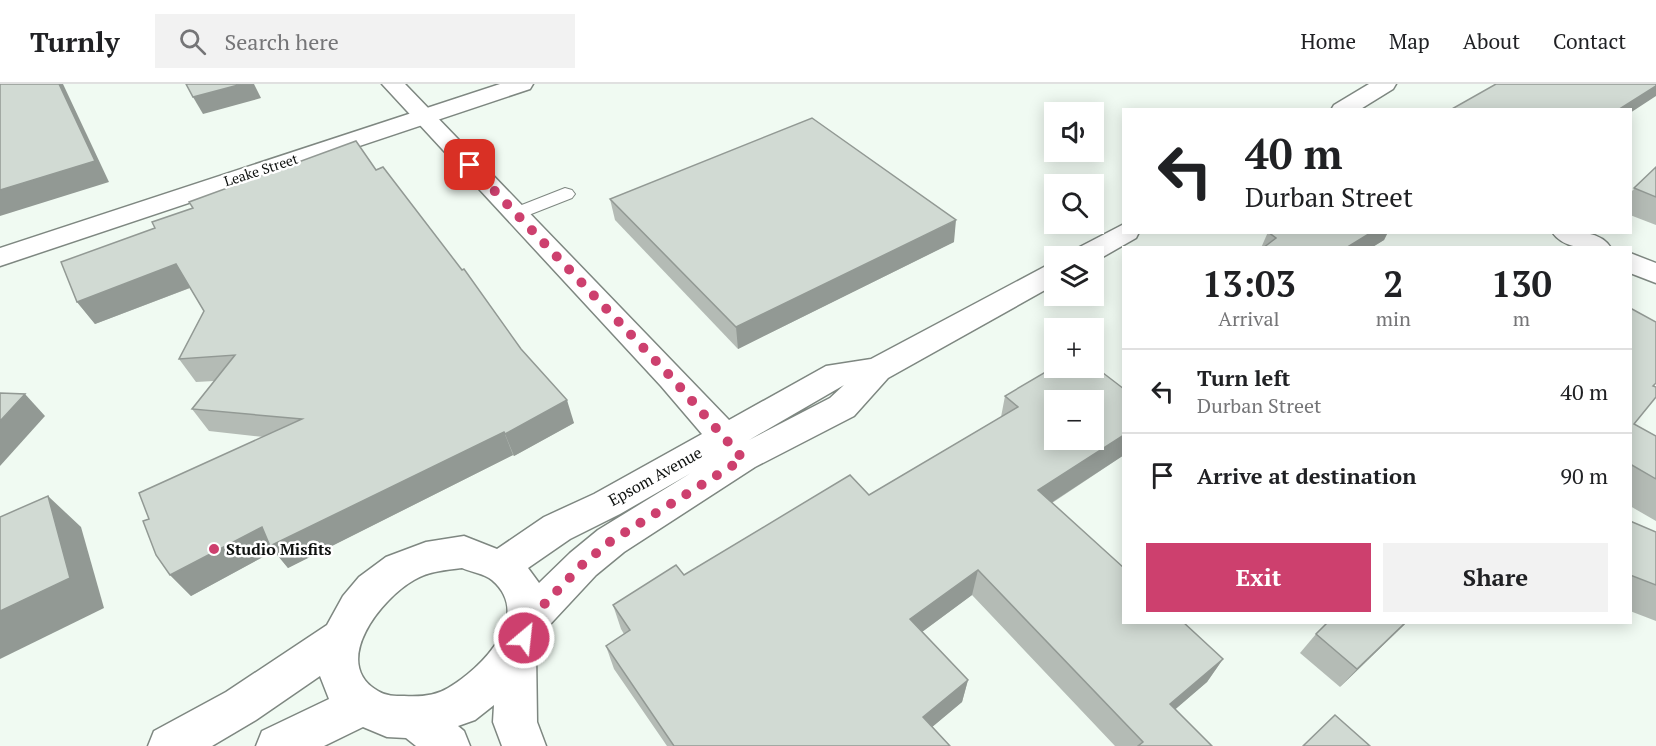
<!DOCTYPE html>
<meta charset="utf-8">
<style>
:root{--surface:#fff;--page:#f2f2f2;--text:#202124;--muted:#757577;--line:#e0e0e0;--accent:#cd406e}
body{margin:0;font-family:"PT Serif",serif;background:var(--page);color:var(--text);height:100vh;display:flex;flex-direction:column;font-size:22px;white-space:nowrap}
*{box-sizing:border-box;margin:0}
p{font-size:20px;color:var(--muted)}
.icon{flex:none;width:33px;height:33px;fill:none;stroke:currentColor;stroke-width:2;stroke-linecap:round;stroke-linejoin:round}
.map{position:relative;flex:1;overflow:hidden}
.drawer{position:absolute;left:1122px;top:162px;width:510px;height:378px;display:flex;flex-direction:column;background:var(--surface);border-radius:0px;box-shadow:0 3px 15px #0003}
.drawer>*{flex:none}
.top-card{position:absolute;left:1122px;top:24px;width:510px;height:126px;border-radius:0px;box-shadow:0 3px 15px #0003;background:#fff;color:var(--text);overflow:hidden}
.controls{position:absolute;left:1044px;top:18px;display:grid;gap:12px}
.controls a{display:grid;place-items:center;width:60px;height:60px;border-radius:0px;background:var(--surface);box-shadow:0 3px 15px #0003;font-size:30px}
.pin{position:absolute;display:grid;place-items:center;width:51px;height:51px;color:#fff;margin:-26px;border-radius:12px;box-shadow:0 3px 9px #0006}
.me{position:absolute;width:66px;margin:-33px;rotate:28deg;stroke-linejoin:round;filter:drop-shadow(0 0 4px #0008)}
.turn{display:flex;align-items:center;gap:21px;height:126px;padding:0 24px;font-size:27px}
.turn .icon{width:78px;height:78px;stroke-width:2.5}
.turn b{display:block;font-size:42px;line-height:51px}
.eta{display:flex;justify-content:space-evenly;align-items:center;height:102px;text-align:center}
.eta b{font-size:36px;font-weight:700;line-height:42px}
.primary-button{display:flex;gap:12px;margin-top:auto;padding:12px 24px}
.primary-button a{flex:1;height:69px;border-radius:0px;background:var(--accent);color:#fff;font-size:24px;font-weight:700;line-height:69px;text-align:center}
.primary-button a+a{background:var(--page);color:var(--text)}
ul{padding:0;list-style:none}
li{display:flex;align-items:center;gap:18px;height:84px;padding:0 24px;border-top:2px solid var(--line)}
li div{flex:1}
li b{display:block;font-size:22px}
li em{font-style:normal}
header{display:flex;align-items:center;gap:36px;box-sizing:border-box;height:84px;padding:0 30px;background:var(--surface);border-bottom:2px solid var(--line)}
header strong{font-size:28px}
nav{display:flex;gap:33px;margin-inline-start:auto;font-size:21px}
.search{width:420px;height:54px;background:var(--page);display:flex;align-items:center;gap:15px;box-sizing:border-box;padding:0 21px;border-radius:0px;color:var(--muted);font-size:22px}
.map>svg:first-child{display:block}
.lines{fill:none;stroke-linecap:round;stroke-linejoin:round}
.lane-casing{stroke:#7e8781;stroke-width:2}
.street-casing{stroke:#7e8781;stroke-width:3}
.secondary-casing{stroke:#7e8781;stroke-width:3}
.lane{fill:#fff;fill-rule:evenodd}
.street{fill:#fff;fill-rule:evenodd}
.secondary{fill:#fff;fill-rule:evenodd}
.wall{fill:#b4bbb5}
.shaded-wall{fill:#929994}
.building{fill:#d1dad3;stroke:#929994;stroke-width:1.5;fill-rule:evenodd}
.route{stroke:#cd406e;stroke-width:10;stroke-dasharray:0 18}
.poi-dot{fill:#cd406e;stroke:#fff;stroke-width:2}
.labels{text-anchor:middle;stroke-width:5;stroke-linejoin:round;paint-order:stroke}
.far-street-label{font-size:14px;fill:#0e110f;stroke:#fff}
.street-label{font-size:16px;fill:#0e110f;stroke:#fff}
.poi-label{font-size:16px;font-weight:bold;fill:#0e110f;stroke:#fff;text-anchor:start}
</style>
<header>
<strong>Turnly</strong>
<div class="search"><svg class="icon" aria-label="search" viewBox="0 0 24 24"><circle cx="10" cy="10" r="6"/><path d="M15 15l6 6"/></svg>Search here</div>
<nav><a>Home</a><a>Map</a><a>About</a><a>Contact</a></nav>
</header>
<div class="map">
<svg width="1656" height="662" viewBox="0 0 1656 662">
<rect width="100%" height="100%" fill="#f0faf2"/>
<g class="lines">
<g class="lane-casing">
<polygon id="lane" points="565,104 572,106 575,110 572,114 516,136 509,134 506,130 509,126"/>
</g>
<g class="street-casing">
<g id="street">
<polygon points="500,0 533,0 530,5 0,182 0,164"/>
<path d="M1552 148C1572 148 1599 145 1611 164 1591 164 1565 167 1552 148Z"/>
<polygon points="1630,169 1656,179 1656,199 1630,189"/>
</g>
</g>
<g class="secondary-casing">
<g id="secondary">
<path d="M382 0H405L729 336 826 282 871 275 1044 183 1054 180V201L888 294 854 332 755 383 624 468 596 491 542 549 536 567 537 638 546 662H502L493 638 494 621 475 636 458 642 464 647 470 662H416L406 654 387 653 363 643 324 662H256L262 647 329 615 320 592 256 636 212 662H148L154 647 226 608 327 541 343 512 359 493 386 473 426 458 464 452 497 465 544 433 594 410 702 350 661 302ZM844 301 830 314 749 356ZM691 389 598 446 570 469 539 499 528 484 570 455 620 430ZM462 484C471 488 485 490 492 496 534 532 481 585 448 604 435 612 420 613 404 612 395 612 386 612 378 607 329 579 382 514 414 496 429 487 446 486 462 484Z"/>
<polygon points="1369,0 1396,0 1393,5 1359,26 1331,26 1334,21"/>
<polygon points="1124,140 1124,148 1139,148 1136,154 1094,178 1094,172 1070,172 1074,166"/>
</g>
</g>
<use href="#lane" class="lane"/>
<use href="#street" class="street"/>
<use href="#secondary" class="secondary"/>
</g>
<g class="wall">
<polygon points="1656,83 1656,141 1630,131 1630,109"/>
<polygon points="376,86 521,265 574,339 514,372 513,371 288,484 274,467 191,512 170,491 149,435 264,353 209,347 192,325 214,297 196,298 179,275 204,227 190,204 95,240 77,218"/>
<polygon points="610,115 954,158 738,265 615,136"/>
<polygon points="1268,148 1388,148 1384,156 1371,164 1261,164"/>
<polygon points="1630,226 1634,340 1656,352 1656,437 1630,422"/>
<polygon points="1124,305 1124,371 1052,419 1223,575 1207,598 1175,625 1212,662 1115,662 972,511 922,548 968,596 962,618 932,643 950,662 667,662 614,585 606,562 624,550 621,545 613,521 869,411 1001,333 1005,312"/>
<polygon points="1630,437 1656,448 1656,537 1630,527"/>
<polygon points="1407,538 1340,603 1300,569 1316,550"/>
</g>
<g class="shaded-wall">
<polygon points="59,0 63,0 109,98 0,132 0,106"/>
<polygon points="242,0 254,0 261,14 203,30 193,13"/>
<polygon points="1656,2 1656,12 1630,29 1630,26 1618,26"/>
<polygon points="956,136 954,158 738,265 736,243"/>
<polygon points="1372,148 1388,148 1384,156 1371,164 1346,164"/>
<polygon points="176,180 192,203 95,240 77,218"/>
<polygon points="25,310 45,332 0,382 0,337"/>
<polygon points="567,316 574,339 514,372 505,350"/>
<polygon points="504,348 513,371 288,484 274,467 191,512 170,491 262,443"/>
<polygon points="1124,351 1124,371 1031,432 1038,406"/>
<polygon points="48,412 81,443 104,524 0,575 0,527"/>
<polygon points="978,486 972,511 907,559 910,535"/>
<polygon points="1406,538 1407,538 1340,603 1357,585"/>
<polygon points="1223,575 1207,598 1156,642 1170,620"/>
<polygon points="968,596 962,618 919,654 923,633"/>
</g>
<g class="building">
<polygon points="0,0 59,0 95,77 0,106"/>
<polygon points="186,0 242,0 193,13"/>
<polygon points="1496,0 1656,0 1656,2 1618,26 1450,26"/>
<polygon points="812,34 956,136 736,243 610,115"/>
<polygon points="356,57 376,86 383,83 462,186 464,185 521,265 567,316 505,350 504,348 270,462 262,443 170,491 156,471 143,437 149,435 139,409 302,335 192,325 235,271 179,275 204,227 176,180 77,218 61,178 155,144 152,138 193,124 189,118"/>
<polygon points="1656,83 1656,113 1634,104"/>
<polygon points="1372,148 1346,164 1263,164 1276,154 1268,148"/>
<polygon points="1632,225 1656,238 1656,299 1653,302 1656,303 1656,313 1634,340 1656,352 1656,395 1630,380 1630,226"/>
<path d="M1094 282 1124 305V351L1038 406 1124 484V538H1183L1223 575 1170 620 1212 662H1138L1143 658 978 486 910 535 968 596 923 633 950 662H674L606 562 630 546 613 521 676 481 684 491 850 391 869 411 1018 323 1005 312 1054 283V284H1094ZM1054 316H1094V356H1054Z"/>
<polygon points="0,309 25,310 0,337"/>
<polygon points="48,412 70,494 0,527 0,433"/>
<polygon points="1630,437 1656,448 1656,501 1630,491"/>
<polygon points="1328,538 1406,538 1357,585 1316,550"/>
<polygon points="1335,631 1370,662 1303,662"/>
</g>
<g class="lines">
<polyline class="route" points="470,81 672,294 743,375 611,457 583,480 526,539 524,554"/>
</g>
<circle class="poi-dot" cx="214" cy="465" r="6"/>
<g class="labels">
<g class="far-street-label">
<text transform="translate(261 86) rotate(-18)" y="5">Leake Street</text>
</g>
<g class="street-label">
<text transform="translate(655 392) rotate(-29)" y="6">Epsom Avenue</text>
</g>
<g class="poi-label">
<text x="226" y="471">Studio Misfits</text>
</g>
</g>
</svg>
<div class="controls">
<a><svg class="icon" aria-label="sound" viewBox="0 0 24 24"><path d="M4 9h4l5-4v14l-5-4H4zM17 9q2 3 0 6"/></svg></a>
<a><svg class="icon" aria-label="search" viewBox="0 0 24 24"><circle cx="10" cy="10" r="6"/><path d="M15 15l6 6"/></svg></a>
<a><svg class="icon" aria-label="layers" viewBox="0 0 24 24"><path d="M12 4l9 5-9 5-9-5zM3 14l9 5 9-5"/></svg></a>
<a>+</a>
<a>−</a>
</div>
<div class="pin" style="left:470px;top:81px;background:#d93025"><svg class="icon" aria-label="arrive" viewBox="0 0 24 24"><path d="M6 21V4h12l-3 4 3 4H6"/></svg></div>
<svg class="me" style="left:524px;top:554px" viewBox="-20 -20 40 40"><circle r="17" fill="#cd406e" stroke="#fff" stroke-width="3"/><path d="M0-11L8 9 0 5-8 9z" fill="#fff"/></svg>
<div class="top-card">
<div class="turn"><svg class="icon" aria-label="left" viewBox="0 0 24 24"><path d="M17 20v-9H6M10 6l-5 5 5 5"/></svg><div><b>40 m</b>Durban Street</div></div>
</div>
<section class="drawer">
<div class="eta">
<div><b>13:03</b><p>Arrival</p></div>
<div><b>2</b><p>min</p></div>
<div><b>130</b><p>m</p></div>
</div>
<ul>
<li><svg class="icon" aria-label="left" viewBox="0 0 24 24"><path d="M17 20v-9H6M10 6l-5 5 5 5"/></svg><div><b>Turn left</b><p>Durban Street</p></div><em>40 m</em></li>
<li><svg class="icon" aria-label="arrive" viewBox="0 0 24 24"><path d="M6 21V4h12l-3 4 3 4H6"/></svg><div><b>Arrive at destination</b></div><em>90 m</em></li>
</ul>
<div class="primary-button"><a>Exit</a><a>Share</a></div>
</section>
</div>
